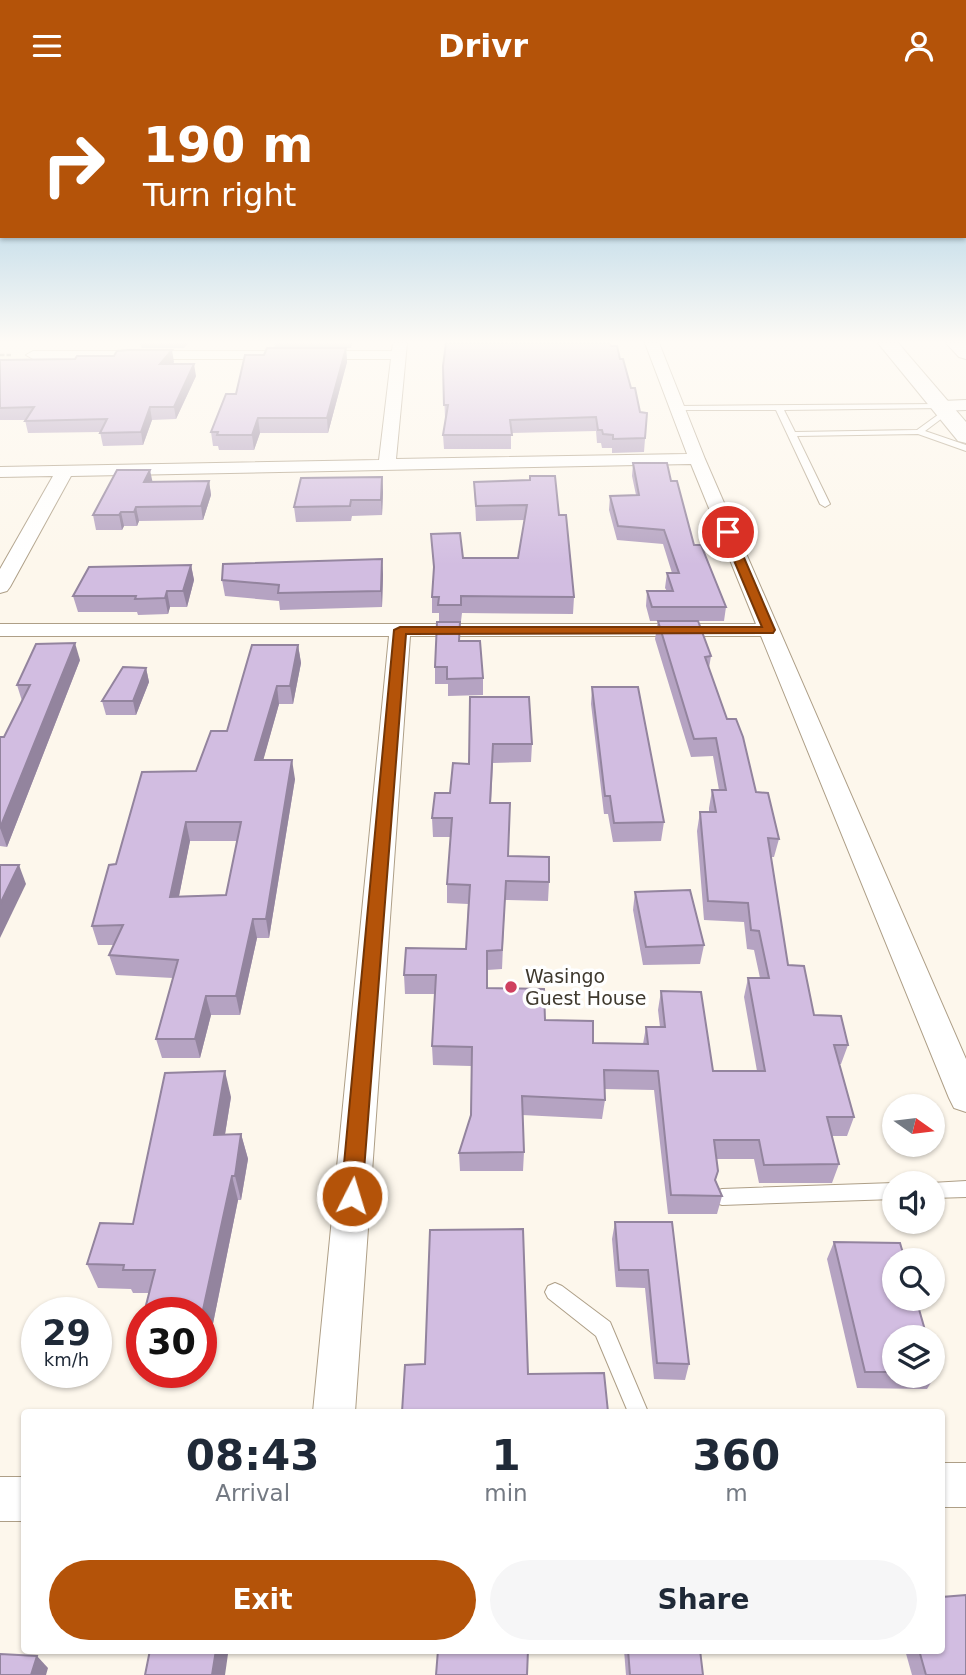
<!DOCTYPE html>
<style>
:root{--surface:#fff;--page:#f6f6f7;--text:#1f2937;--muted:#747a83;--accent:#b45309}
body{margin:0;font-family:"DejaVu Sans",sans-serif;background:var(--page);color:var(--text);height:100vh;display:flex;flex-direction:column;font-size:26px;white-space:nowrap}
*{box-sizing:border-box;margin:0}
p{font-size:23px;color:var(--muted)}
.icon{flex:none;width:38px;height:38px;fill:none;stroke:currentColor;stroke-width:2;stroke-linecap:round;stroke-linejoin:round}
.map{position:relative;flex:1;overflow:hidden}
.panel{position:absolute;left:21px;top:1318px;width:924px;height:245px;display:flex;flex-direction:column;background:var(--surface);border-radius:7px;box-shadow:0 2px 5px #0004}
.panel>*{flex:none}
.top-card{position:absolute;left:0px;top:0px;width:966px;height:147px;box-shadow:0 2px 5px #0004;background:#b45309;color:#fff;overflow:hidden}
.needle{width:46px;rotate:104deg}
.tools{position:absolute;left:882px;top:1003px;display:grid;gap:14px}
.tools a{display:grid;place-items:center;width:63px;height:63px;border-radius:50%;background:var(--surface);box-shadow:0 2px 5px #0004;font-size:35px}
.speed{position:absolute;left:21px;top:1206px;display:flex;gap:14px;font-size:35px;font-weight:700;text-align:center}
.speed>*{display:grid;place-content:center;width:91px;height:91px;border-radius:50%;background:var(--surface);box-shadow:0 2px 5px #0004;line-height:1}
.speed small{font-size:18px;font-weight:400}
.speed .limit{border:10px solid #d22;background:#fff;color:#111}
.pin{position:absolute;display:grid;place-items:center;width:60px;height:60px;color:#fff;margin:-30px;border:4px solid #fff;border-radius:50%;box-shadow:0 2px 7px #0007}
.me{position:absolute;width:77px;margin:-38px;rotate:5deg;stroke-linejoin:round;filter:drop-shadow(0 0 5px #0008)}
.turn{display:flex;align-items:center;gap:24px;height:147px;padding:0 28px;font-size:32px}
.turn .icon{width:91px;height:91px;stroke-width:2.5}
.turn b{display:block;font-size:49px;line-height:60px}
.eta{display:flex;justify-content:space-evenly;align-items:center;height:119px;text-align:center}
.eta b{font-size:42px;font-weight:800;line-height:49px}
.cta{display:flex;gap:14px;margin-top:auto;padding:14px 28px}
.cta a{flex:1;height:80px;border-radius:42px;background:var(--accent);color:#fff;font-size:28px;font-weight:800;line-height:80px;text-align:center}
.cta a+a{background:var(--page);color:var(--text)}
header{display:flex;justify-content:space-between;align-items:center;height:91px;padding:0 28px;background:var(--accent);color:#fff;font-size:32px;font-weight:800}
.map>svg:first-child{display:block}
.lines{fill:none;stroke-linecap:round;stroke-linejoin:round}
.service-casing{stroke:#ae9f87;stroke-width:2}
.minor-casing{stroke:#ae9f87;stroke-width:2}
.primary-casing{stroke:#ae9f87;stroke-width:2}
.path{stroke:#9e988d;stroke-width:2.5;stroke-dasharray:4.5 2;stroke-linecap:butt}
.service{fill:#fff;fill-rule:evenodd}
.minor{fill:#fff;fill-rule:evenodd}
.primary{fill:#fff;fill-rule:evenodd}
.wall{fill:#b5a3c2;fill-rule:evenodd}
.shaded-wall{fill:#93849e}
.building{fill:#d2bde1;stroke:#93849e;stroke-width:2;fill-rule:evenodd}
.route{fill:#b45309;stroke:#753606;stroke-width:2}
.poi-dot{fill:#cf405f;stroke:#fff;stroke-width:2.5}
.labels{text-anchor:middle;stroke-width:7;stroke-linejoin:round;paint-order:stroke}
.poi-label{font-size:19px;fill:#3f392e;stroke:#fff;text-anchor:start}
</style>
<header><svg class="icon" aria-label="menu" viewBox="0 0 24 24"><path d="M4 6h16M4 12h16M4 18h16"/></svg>Drivr<svg class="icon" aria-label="person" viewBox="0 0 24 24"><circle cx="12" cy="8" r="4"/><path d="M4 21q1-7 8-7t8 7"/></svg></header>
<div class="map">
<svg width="966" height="1584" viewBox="0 0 966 1584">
<rect width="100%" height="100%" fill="#fdf7ec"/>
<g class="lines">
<g class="service-casing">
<g id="service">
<polygon points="941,313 944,313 944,317 784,319 795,341 917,339 946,318 950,320 949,322 925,340 966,354 966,360 918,343 797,345 830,413 825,416 820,413 776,319 678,319 674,317 678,315"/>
<polygon points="966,1090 966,1106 933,1107 933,1092 931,1092"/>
<polygon points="894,1092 894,1108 722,1114 716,1112 713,1106 716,1100 722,1098"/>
<polygon points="555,1192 562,1195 610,1231 648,1321 628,1321 596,1245 548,1207 545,1201 548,1195"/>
</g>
</g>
<g class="minor-casing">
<g id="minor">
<polygon points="393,252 407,252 396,368 687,363 645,252 659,252 705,368 966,968 966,1021 954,1017 949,1007 761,545 410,545 355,1321 313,1321 389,545 0,545 0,533 756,533 691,373 71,385 10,496 7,500 0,502 0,478 53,385 0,386 0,376 379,369 391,268 33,268 26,264 33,260 392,260"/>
<polygon points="966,309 966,319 941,320 933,315 941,310"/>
<rect x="942" y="1372" width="24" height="44"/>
<rect x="0" y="1386" width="24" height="44"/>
</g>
</g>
<g class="primary-casing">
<g id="primary">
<polygon points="878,252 898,252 966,331 966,352 958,350"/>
<polygon points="946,252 966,252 966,268 959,266"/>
</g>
</g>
<polyline class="path" points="0,264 13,264"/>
<use href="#service" class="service"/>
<use href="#minor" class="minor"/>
<use href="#primary" class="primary"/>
</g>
<g class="wall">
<polygon points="140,252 189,252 184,257 142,257"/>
<polygon points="274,252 352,252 351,257 346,257 347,271 328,342 260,342 254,359 219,359 218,355 213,355 211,341 236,303 264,264 275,257"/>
<polygon points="611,255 620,268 640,321 647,322 644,361 612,362 612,357 602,357 601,352 597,352 596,340 511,342 511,358 444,358 443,344 446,327 445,327 443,275"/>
<polygon points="0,269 174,271 172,273 196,285 176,328 152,329 143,354 103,355 100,341 28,342 25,329 0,329"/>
<polygon points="633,372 671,390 694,454 726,516 724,530 698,530 711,565 709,577 727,628 756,701 779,748 774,766 771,766 788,874 814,924 848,954 841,973 839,973 854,1026 847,1045 832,1045 839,1073 832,1092 759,1092 754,1068 716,1068 716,1090 722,1105 717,1123 668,1123 654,999 604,998 605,1009 602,1028 522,1024 524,1061 523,1080 460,1080 459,1062 471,1024 471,975 433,974 432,955 435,903 405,903 404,884 466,858 468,813 447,812 447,793 451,746 433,746 432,727 450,702 469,673 529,606 532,653 531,671 493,672 491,712 509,765 549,791 548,810 505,809 502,878 487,879 487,897 545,929 593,952 643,953 646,936 660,936 658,919 661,900 713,980 757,980 744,906 748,887 760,887 754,859 747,858 744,831 704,829 697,740 700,721 709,721 709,717 712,699 719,699 713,665 691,666 655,548 658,530 650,530 646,515 647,500 667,500 665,497 667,482 672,482 663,453 617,449 609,419 610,405 636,404 632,385"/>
<polygon points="382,386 383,401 382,424 352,425 351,430 296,431 294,416"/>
<polygon points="209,390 211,404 203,429 139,430 137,435 124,435 122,439 96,439 93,424 152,391"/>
<polygon points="474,391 559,424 574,506 573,523 462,522 461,530 439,530 439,522 432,522 432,506 434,481 431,443 463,467 518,467 525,429 476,430"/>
<polygon points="191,474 194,489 187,516 170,516 168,523 138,524 137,521 78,521 73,505"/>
<polygon points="383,483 382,516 280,519 279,510 225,505 222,489"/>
<polygon points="460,550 483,587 483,604 448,605 448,593 435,593 435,576"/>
<path d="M298 554 301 572 293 613H279L263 669 295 688 269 847H257L240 924H211L200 967H162L156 948 173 887 116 884 109 864 114 854H98L92 835 116 773 196 680 227 640ZM190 750H238L226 804 179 805Z"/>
<polygon points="80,569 7,756 0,755 0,646 4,646 22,610 17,594"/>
<polygon points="146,577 149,591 136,624 106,624 102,610"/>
<polygon points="592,596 664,731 661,750 613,751 608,723 604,723 591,613"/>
<polygon points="635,801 704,854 700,873 643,874 633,819"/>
<polygon points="231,1006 225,1043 241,1043 248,1068 241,1109 238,1109 205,1272 201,1272 201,1222 149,1202 133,1202 131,1198 98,1197 87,1173 133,1133"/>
<polygon points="615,1131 672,1131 689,1273 685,1289 654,1288 645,1197 616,1196 612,1148"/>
<polygon points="834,1151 894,1246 894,1284 933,1284 933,1268 937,1282 927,1298 857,1297 827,1168"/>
<polygon points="142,1230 142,1257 137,1248"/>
<polygon points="624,1559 700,1559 703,1584 626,1584"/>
<polygon points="905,1559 942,1559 966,1584 912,1584"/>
</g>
<g class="shaded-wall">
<polygon points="346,257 347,271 328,342 327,327"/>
<polygon points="172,259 174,271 162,285 160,273"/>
<polygon points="194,273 196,285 176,328 174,316"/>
<polygon points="150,316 152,329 143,354 141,341"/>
<polygon points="258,327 260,342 254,359 252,344"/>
<polygon points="150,379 153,393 144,391"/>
<polygon points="382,386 383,401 382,424 381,409"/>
<polygon points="209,390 211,404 203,429 201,415"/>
<polygon points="136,416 139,430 137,435 134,421"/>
<polygon points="121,421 124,435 122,439 119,424"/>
<polygon points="382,468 383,483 382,516 381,500"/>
<polygon points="191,474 194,489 187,516 183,500"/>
<polygon points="167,500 170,516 168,523 165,507"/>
<polygon points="75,552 80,569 7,756 0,737"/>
<polygon points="298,554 301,572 293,613 290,595"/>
<polygon points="146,577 149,591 136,624 133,610"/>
<polygon points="277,595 279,613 258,688 255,669"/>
<polygon points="292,669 295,688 269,847 266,828"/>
<polygon points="186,731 190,750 175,825 170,806"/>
<polygon points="19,774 26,793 0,847 0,813"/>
<polygon points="253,828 257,847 240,924 236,905"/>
<polygon points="206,905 211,924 200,967 195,948"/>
<polygon points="225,980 231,1006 221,1068 214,1044"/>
<polygon points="241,1043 248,1068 241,1109 235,1085"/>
<polygon points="232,1085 238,1109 205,1272 201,1261 201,1228"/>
<polygon points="216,1559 226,1559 228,1563 225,1584 212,1584"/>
<polygon points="37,1565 48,1577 46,1584 31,1584"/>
</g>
<g class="building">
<polygon points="446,252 610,252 611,255 617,255 620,268 623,268 631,297 635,297 640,321 647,322 645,347 613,348 613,344 603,343 602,339 598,339 596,326 510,329 512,344 443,344 448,314 444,314 443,275"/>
<polygon points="267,257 346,257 327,327 258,327 252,344 217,344 218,341 211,341 226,303 236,303 245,264 264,264"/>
<polygon points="128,259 172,259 160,273 194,273 174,316 150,316 141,341 100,342 107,328 25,330 34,316 0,317 0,269 75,268 77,265 114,265 117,260"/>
<polygon points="633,372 667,372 671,390 677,390 694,454 701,454 726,516 652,516 647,500 673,500 667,482 679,482 664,439 618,435 610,405 639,404"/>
<polygon points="117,379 150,379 144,391 209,390 201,415 136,416 134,421 121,421 119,424 93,424"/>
<polygon points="530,385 555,385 559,424 566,424 574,506 461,505 461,514 438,514 439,506 432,506 434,476 431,443 460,442 463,467 518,467 527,414 476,415 474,391 530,389"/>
<polygon points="382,386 381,409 351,409 350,415 294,416 301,387"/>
<polygon points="382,468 381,500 278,502 279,494 222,489 223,473"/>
<polygon points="191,474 183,500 167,500 165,507 135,508 136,505 73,505 89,476"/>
<polygon points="658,530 698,530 711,565 705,566 727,628 736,628 743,646 756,701 768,702 779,748 768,747 788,874 804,875 814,924 841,925 848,954 834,954 854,1026 827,1026 839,1073 764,1074 759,1049 714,1049 718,1080 715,1089 722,1105 671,1104 658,980 604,979 605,1009 522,1005 524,1061 459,1062 471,1024 472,956 432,955 436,884 404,884 406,857 466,858 470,794 447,793 452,727 432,727 435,702 450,702 453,672 469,673 470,606 529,606 532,653 493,653 490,712 510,712 508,765 549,766 549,791 506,790 502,859 487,860 487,897 544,898 545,929 593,930 593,952 648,953 646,936 665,936 661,900 701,901 713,980 765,980 748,887 769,887 759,840 751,839 748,812 708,810 700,721 716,721 712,699 726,699 716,647 694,648"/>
<polygon points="437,531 460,531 459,550 480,550 483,587 447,588 447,576 435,576"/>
<polygon points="75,552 0,737 0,646 4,646 30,594 17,594 36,553"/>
<path d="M252 554H298L290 595H277L255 669H292L266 828H253L236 905H206L195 948H156L178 869 109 864 123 834 92 835 109 774 116 773 142 681 196 680 211 640H227ZM186 731H241L226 804 170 806Z"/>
<polygon points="123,576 146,577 133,610 102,610"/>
<polygon points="592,596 638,596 664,731 614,732 610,705 605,705"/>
<polygon points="0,774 19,774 0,813"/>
<polygon points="690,799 704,854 646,856 635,801"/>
<polygon points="225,980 214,1044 241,1043 235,1085 232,1085 201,1228 201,1222 144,1222 155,1179 123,1179 124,1174 87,1173 100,1132 133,1133 165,982"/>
<polygon points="615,1131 672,1131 689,1273 657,1272 648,1179 619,1179"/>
<polygon points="523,1138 528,1283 604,1282 608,1321 402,1321 405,1274 425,1273 430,1139"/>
<polygon points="834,1151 900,1152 905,1169 894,1169 894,1208 916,1208 927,1246 894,1246 894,1281 865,1281"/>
<polygon points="142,1230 142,1248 137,1248"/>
<polygon points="933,1268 937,1282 933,1282"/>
<polygon points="966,1504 966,1584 926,1584 919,1559 942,1559 942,1506"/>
<polygon points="150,1559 216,1559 212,1584 145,1584"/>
<polygon points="438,1559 528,1559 527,1584 436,1584"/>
<polygon points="628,1559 700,1559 703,1584 630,1584"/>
<polygon points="0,1563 37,1565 31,1584 0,1584"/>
</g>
<linearGradient id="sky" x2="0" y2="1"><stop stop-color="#88bedd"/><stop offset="0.53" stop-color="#fefbf6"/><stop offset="1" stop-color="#fefbf6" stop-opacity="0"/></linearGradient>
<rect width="966" height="474" fill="url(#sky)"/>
<polygon class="route" points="724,439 733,441 775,539 773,542 406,543 362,1105 359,1112 352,1115 344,1112 341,1105 394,539 400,536 762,536 722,441"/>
<circle class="poi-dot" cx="511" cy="896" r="7"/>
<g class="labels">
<g class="poi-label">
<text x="525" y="892">Wasingo<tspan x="525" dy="22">Guest House</tspan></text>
</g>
</g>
</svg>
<div class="tools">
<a><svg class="needle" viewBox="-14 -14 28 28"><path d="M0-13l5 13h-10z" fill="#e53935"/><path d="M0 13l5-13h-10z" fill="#747a83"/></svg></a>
<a><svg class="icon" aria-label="sound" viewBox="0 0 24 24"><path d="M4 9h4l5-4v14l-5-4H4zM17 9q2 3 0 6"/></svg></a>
<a><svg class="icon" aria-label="search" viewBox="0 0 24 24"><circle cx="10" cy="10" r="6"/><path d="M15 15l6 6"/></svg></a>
<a><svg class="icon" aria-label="layers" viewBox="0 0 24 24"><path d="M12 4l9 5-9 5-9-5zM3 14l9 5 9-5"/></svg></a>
</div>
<div class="speed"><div>29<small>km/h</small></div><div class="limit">30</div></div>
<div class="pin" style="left:728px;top:441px;background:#d93025"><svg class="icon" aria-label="arrive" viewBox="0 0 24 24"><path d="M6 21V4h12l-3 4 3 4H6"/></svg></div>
<svg class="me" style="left:352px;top:1105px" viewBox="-20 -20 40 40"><circle r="17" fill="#b45309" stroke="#fff" stroke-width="3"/><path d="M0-11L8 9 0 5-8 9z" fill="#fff"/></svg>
<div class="top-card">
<div class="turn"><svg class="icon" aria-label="right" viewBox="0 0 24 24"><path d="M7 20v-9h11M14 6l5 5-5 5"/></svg><div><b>190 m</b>Turn right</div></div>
</div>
<section class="panel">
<div class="eta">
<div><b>08:43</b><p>Arrival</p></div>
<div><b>1</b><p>min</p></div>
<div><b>360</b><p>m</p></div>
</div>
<div class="cta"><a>Exit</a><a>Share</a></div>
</section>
</div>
